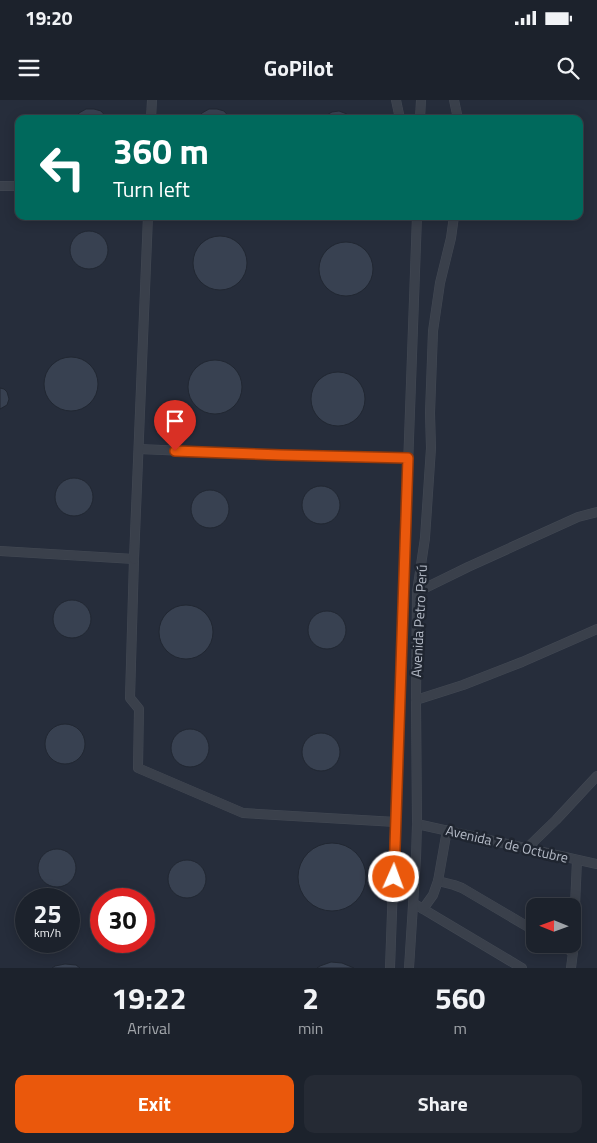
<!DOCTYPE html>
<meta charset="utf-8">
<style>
:root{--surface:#1c222c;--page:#252a34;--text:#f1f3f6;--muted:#a0a4a9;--line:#3a3f48;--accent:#ea580c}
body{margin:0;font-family:"Titillium Web",sans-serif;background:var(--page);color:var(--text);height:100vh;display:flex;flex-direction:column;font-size:19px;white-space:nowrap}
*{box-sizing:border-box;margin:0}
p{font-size:16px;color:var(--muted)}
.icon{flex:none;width:28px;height:28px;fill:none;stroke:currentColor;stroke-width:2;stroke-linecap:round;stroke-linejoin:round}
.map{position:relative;height:868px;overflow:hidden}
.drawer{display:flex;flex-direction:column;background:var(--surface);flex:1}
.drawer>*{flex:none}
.guide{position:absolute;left:15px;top:15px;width:568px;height:105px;border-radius:10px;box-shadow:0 2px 12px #0003,0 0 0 1px var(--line);background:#00695c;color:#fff;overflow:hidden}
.needle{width:32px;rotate:271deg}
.tools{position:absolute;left:526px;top:798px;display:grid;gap:10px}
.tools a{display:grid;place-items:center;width:55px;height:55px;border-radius:10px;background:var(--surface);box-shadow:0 2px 12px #0003,0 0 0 1px var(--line);font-size:25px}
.speed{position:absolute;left:15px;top:788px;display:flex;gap:10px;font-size:25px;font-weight:700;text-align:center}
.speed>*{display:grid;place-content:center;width:65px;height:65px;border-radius:50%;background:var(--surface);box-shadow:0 2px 12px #0003,0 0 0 1px var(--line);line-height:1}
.speed small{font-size:12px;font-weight:400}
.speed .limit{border:8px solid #d22;background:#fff;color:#111}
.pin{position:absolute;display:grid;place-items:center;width:42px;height:42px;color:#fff;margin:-51px -21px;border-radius:50% 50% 50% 0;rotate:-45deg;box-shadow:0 0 5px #0007}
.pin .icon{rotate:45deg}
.me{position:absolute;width:55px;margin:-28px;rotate:2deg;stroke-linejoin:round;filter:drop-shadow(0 0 4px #0008)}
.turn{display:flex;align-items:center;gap:18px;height:105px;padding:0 15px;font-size:22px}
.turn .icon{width:65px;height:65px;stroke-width:2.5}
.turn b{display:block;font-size:35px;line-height:42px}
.eta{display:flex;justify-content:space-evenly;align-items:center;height:85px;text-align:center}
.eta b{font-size:30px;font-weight:700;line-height:35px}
.cta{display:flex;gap:10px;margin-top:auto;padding:10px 15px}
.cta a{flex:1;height:58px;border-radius:10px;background:var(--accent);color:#fff;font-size:20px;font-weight:700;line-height:58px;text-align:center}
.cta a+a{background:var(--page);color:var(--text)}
.status{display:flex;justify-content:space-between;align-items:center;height:35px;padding:0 25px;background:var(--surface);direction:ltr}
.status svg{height:14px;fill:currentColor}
header{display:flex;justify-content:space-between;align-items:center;height:65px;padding:0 15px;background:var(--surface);font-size:22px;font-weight:700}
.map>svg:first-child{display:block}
.building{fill:#384151;stroke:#212732}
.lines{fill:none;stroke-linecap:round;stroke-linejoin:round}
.minor-casing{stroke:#434954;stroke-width:10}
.minor{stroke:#3a404b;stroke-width:9}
.route-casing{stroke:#983908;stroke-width:12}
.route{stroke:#ea580c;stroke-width:9}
.labels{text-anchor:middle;stroke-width:5;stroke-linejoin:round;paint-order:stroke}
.street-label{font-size:14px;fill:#b5bbc7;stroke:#1f2530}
</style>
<div class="status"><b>19:20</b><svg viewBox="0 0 49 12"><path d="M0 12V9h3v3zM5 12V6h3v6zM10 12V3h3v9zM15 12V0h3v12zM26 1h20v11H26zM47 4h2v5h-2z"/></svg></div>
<header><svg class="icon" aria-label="menu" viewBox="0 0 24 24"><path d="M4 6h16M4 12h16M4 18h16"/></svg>GoPilot<svg class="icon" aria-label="search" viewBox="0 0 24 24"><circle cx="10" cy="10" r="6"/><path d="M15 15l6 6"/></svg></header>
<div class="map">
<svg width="597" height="868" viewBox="0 0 597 868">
<rect width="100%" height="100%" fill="#262d3b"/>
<g class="building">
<polygon points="86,9 94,9 101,11 108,19 75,19 79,13"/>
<polygon points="209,9 217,9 224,11 231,19 197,19 202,13"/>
<polygon points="339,11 347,14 352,19 322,19 325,16 332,12"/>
<circle cx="89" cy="150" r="19"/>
<circle cx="220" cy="163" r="27"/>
<circle cx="346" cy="169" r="27"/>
<circle cx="71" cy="284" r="27"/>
<circle cx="215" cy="287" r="27"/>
<circle cx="338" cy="299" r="27"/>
<polygon points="0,288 4,289 7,292 9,299 7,305 0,309"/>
<circle cx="74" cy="397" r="19"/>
<circle cx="321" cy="405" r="19"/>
<circle cx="210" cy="409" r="19"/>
<circle cx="72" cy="519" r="19"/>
<circle cx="186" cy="532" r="27"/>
<circle cx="327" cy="530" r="19"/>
<circle cx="65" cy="644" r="20"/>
<circle cx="190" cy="648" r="19"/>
<circle cx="321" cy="652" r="19"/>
<circle cx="332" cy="777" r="34"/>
<circle cx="57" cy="768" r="19"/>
<circle cx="187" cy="779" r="19"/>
<polygon points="331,862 342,863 354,868 317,868 320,866"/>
<polygon points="65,864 76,865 80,868 52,868 55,866"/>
</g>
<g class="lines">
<g class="minor-casing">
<g id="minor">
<polyline points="396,0 400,19"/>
<polyline points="454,0 458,19"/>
<polyline points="151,19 152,0"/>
<polyline points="420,19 421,0"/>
<polyline points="0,86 19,86"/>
<polyline points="139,349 281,355 408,358"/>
<polyline points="0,451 134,459 130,598 139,609 138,668 243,713 396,722"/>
<polyline points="134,459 148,116"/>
<polyline points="417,492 468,467 578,417 597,412"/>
<polyline points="416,600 463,585 522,562 597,529"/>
<polyline points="417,724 597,764"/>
<polyline points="527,748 556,720 597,676"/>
<polyline points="438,781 454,785 462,788 535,831"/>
<polyline points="413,803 522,868"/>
<polyline points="423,809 433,795 438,781 447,730"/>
<polyline points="558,844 573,852"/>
<polyline points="390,868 417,116"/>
<polyline points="409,868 416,758 417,724 416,600 417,492 425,438 431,348 430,313 433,231 440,183 451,138 454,116"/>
<polyline points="571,868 573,852 577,760"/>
</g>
</g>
<use href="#minor" class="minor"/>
</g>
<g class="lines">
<g class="route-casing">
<polyline id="route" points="175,351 281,355 408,358 394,777"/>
</g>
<use href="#route" class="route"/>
</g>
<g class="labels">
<g class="street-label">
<text transform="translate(419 521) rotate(-87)" y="5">Avenida Petro Perú</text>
<text transform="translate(507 744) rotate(13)" y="5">Avenida 7 de Octubre</text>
</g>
</g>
</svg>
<div class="tools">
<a><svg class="needle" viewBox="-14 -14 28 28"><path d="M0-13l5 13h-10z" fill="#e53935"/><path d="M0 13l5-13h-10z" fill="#a0a4a9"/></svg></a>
</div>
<div class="speed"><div>25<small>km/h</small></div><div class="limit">30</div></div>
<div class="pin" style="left:175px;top:351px;background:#d93025"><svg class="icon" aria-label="arrive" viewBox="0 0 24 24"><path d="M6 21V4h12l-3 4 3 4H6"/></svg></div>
<svg class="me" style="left:394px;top:777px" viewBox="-20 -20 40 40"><circle r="17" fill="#ea580c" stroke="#fff" stroke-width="3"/><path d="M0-11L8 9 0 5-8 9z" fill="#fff"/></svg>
<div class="guide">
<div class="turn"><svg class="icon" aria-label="left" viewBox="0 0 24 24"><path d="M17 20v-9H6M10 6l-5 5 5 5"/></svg><div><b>360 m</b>Turn left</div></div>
</div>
</div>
<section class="drawer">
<div class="eta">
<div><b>19:22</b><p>Arrival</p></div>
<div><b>2</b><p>min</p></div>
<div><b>560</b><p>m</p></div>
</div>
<div class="cta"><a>Exit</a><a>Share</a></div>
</section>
